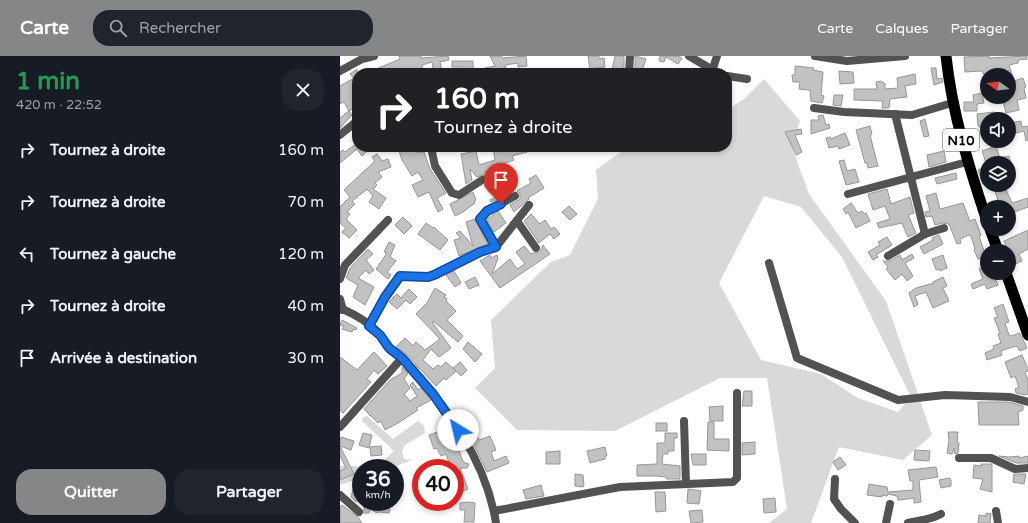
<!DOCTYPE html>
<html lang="fr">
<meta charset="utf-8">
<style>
:root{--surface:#171b24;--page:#20242c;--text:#f1f3f6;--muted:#9ea1a6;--accent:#858687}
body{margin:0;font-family:"Varela Round",sans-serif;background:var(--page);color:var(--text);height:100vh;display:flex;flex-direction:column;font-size:15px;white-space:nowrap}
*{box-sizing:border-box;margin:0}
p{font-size:13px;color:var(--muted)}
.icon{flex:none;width:22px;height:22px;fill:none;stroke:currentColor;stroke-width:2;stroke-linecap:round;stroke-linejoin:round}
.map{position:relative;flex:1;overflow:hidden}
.sheet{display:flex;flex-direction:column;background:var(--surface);width:340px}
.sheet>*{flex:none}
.banner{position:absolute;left:12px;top:12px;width:380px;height:84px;border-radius:16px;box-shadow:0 2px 6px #0003;background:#202124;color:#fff;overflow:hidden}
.needle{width:26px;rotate:284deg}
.controls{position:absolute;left:640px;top:12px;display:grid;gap:8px}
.controls a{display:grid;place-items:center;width:36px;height:36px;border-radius:50%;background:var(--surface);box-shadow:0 2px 6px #0003;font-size:20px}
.speed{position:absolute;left:12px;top:403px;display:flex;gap:8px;font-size:20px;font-weight:700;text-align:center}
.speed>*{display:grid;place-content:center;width:52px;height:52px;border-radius:50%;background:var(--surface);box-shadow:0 2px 6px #0003;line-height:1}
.speed small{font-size:10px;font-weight:400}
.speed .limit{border:6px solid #d22;background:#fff;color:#111}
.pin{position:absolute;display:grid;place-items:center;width:34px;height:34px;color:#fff;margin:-41px -17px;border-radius:50% 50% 50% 0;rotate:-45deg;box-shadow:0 0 4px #0007}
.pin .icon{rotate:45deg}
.me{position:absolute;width:44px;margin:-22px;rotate:324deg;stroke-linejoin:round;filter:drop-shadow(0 0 3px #0008)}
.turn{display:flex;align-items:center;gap:14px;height:84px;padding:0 16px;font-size:18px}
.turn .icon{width:52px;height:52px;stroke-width:2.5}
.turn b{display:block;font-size:28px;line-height:34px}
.round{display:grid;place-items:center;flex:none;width:42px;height:42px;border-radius:16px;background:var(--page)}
.headline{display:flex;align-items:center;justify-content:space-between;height:68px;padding:0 16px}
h1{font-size:24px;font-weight:700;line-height:30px;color:#1e9e55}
.primary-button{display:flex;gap:8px;margin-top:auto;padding:8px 16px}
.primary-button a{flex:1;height:46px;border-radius:16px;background:var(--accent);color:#fff;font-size:16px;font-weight:700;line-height:46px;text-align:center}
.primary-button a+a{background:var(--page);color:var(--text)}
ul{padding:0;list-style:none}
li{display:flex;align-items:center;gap:12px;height:52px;padding:0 16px}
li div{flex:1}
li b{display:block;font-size:15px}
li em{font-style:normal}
header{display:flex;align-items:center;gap:24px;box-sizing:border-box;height:56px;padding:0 20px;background:var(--accent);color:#fff}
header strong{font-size:19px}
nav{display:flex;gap:22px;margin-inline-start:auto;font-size:14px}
.search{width:280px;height:36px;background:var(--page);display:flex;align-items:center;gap:10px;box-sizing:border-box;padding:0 14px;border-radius:16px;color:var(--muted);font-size:15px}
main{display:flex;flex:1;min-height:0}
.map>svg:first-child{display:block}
.green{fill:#d9d9d9;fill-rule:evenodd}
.building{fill:#c2c2c2;stroke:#969696}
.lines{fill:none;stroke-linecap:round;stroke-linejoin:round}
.minor{stroke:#525252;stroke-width:8}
.highway{stroke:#000;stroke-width:11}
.route-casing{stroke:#114b97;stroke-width:10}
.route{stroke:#1a73e8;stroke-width:7}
.labels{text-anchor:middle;stroke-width:3;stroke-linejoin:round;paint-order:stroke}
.shield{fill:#fff;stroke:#4c4c4c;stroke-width:1}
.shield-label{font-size:13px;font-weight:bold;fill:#000}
</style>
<header>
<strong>Carte</strong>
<div class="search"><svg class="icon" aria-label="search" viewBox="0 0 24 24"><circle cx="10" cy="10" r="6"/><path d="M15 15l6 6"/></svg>Rechercher</div>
<nav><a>Carte</a><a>Calques</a><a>Partager</a></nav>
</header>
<main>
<section class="sheet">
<div class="headline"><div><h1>1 min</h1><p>420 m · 22:52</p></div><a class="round"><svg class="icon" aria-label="close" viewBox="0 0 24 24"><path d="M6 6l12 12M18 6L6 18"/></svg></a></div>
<ul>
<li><svg class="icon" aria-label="right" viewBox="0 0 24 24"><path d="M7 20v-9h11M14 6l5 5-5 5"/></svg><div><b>Tournez à droite</b></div><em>160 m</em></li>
<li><svg class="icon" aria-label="right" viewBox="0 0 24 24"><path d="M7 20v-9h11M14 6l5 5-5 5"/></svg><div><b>Tournez à droite</b></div><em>70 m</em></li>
<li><svg class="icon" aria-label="left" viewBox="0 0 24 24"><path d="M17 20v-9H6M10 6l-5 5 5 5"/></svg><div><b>Tournez à gauche</b></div><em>120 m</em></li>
<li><svg class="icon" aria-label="right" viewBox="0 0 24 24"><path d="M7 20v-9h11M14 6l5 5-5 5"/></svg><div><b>Tournez à droite</b></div><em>40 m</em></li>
<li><svg class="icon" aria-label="arrive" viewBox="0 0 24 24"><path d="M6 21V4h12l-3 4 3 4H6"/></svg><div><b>Arrivée à destination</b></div><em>30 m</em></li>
</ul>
<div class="primary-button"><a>Quitter</a><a>Partager</a></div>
</section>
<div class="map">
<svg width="688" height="467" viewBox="0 0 688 467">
<rect width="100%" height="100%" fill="#fff"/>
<g class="green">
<path d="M424 23 460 65 451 89 469 138 546 245 592 379 563 404 499 391 471 467H429L447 453 427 322H380L275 375 177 374 135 332 155 312 151 264 211 206 230 199 258 143 256 114 288 91H387V54L405 42ZM424 140 461 151 502 201 571 341 558 356 518 342 481 318 421 304 379 227Z"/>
<polygon points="27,360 53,383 78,365 84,370 85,377 65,389 62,396 64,403 72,404 95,396 50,412 35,412 54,395 22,365 23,361"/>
<polygon points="8,409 25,412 21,412 21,422 0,429 0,410"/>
</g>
<g class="building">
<polygon points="59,0 81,0 81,2 108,0 109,4 100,6 102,16 98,17 94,17 92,6 82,9 83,17 27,17 60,3"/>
<polygon points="150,0 161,0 162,2 186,0 187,10 178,11 178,7 165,9 166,11 154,17 147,17 145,12 155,10"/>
<polygon points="248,0 259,0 259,3 264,2 265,11 250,13"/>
<polygon points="275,0 284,0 284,17 272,14"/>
<polygon points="295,0 306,3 302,15 295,13"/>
<polygon points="320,0 338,0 342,2 338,8 326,1 324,6 319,5"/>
<polygon points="649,0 649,2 687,0 687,3 678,4 678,7 669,9 674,25 683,22 686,31 684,32 686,42 677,44 679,54 666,57 662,41 669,41 669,19 644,19 642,15 625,16 624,1"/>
<polygon points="112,5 133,5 133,14 124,15 124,11 112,11"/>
<polygon points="455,10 474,12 473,14 483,16 481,39 484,40 482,47 471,45 470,34 459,33 460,26 453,26 452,19 455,19"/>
<polygon points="591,12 596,12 597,23 602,22 603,26 594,29"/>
<polygon points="17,13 17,35 12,38 17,45 17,50 9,55 4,46 0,48 0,30 14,22 10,18"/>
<polygon points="499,15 513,16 514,27 500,28"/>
<polygon points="575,18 576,28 565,30 567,41 550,43 549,52 542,52 543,45 514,44 514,33 537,33 536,26 541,25 545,28 545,33 558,32 557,22"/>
<polygon points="642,37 644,47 637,48 637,55 624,55 624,46 634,46 633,39"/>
<polygon points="494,39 503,39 501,50 493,49"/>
<polygon points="9,55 12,59 0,72 0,62"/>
<polygon points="654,56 655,63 647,63 647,72 640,72 640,70 638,70 637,58"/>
<polygon points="483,59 486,69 489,68 490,72 471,78 471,64 479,64 478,60"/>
<polygon points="585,63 589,80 584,81 580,65"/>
<polygon points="681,65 682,71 688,70 688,84 686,85 684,75 672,78 669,67"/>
<polygon points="530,70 532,78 530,79 538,110 528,112 527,107 525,107 516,74"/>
<polygon points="461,73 462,78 455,79 462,96 456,99 445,76"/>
<polygon points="505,77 510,89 499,93 498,90 489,92 486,82 490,81 491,83"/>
<polygon points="16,88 17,91 32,91 22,100 17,93 0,107 0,96 3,94 5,96"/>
<polygon points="656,90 660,102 669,100 671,107 646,107 642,95"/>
<polygon points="68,91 74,91 77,97 84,96 90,113 106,137 97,142 103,153 98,156 89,136 78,141 72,129 83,124 78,116 72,120 62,104 59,95"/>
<polygon points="198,91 198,93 172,100 174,104 163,108 163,111 150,116 158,127 149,135 144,129 147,126 146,121 142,119 137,121 130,113 132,124 126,128 121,98 136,95 139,109 155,104 153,92"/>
<polygon points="604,95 606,106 589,111 587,99"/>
<polygon points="37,98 42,105 48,103 51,111 38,116 42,121 35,127 37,129 33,133 46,142 39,153 29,146 33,140 27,133 12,145 15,148 7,156 10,158 6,163 17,174 9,182 2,176 6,172 0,167 0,151 10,141 4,134 35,105 32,101"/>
<polygon points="504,104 507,115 515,113 519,126 506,129 499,105"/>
<polygon points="645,111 647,126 643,128 638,114"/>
<polygon points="616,117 617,123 597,128 595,122"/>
<polygon points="196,119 204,132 188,142 189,143 174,156 170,149 180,143 180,138 177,135 191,127 189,123"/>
<polygon points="166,121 172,130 162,141 151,146 150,144 163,137 157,129"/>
<polygon points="653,129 664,129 672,147 688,142 688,151 669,158 669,151 660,151"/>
<polygon points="547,133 551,148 570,141 574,157 568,159 576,177 568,181 562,167 539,172 537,167 550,163 545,150 533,154 528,138"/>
<polygon points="133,136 136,144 134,145 135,147 123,156 115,160 110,148"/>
<polygon points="596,137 600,153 623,147 630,165 635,163 641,179 639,180 645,198 643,199 644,202 638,203 634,194 635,193 631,180 629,179 620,183 621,187 617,188 609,168 603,167 595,169 592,160 586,161 585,156 590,155 586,140"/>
<polygon points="511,147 518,157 522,155 524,158 526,157 530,165 516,172 508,156 506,158 503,153"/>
<polygon points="229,150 237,158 230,164 222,156"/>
<polygon points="158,155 166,167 154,176 147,164"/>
<polygon points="191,158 200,168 205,164 211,173 214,171 220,178 214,183 210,178 199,187 184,165"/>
<polygon points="63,161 72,170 64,178 55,169"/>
<polygon points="135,163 148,188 119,200 114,184 121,182 116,177 120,175 133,190 126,166"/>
<polygon points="86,167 93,172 94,171 108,184 100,194 78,178"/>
<polygon points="688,174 688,193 679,198 682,205 673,209 669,200 671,199 670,194 668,194 664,185"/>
<polygon points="599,179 603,188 584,198 580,191 593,184 592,182"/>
<polygon points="547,181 552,189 536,199 538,201 533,204 528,196 540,189 538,186"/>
<polygon points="49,186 55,189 50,201 56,205 47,216 51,219 48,223 36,213 47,197 44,196"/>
<polygon points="203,189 210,198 160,232 140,205 150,199 151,202 157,199 158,202 152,218 170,203 177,213 185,208 176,196 184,190 191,198 193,197 197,197 201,195"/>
<polygon points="28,193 33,198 26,204 34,214 29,218 26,214 18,222 34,231 25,249 13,241 18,229 6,222 10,212"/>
<polygon points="572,198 574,202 565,207 573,220 567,225 562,218 555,224 546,213 548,211 543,205 550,205 560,199 562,204"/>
<polygon points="603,199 607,212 600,215 599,213 596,214 592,203"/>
<polygon points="647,209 647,217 653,217 658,229 647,233 645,228 633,233 631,228 643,223 639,213"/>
<polygon points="114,215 121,227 115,231 106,219"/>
<polygon points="135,221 139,229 129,233 125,226"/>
<polygon points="603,221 607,230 603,232 609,245 593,252 586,236 575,240 578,248 574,251 569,237 576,232 594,227 593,226"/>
<polygon points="95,232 106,239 104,241 107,243 106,245 116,255 107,264 123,280 118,286 93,265 92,266 111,292 99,301 91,293 83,304 93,313 98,309 101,311 106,306 116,315 106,324 104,322 96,330 64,296 56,291 65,282 73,290 76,286 85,294 100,283 76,258 87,247"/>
<polygon points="69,233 77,241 70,248 66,244 57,253 49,246 57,238 61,242"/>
<polygon points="663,248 669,266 665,267 669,279 671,280 680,277 687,292 680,295 677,290 663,294 661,295 662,299 647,304 645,297 654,293 653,290 661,287 658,278 660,277 654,262 658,261 654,252"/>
<polygon points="2,264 17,272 16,274 13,273 12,276 2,273 4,270 0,269"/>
<polygon points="128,286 142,298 135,306 123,293"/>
<polygon points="34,296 47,310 38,318 34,314 27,323 31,326 3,357 0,354 0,301 17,314"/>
<polygon points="682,299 688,313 688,315 685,316 688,324 688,338 685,339 676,337 675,333 679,331 675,320 671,322 665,306"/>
<polygon points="120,306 127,314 121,320 113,312"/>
<polygon points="62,311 68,317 64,323 70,332 64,338 70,345 77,340 70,329 73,326 78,334 81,332 91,344 76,352 78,354 58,367 45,374 41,365 38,367 24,353 50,324 62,317"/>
<polygon points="404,335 412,335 412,350 402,350"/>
<polygon points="638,346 669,346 683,350 683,354 678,356 679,369 639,369"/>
<polygon points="383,350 383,365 370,365 369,351"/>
<polygon points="368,366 374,366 374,383 389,383 389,395 367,394"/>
<polygon points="130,367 139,384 150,380 156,394 151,396 154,405 166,400 169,407 147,416 133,387 134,386 124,370"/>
<rect x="316" y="367" width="11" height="8"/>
<polygon points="100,375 105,389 116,386 123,406 129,408 127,412 120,412 128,433 117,437 115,412 111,412 106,398 101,400 97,392 94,393 89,379"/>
<polygon points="608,376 618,376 617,386 619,387 618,397 615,398 614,392 612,398 607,397 609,384"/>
<polygon points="23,377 32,379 29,392 19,389"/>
<polygon points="325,377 337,377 337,382 334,382 334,395 328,395 328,398 323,398 322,408 340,410 340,423 327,423 326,421 316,420 297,420 297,409 317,408 317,387 325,387"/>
<polygon points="1,381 14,385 11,394 0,390 14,418 0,424 0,415 6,412 0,400 0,385"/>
<polygon points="415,386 415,398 402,399 402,387"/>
<polygon points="41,390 42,399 31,400 30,391"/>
<polygon points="265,391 267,400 265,400 265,403 250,407 247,395"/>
<polygon points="575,394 590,395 589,405 574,404"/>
<polygon points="220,395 220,408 206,408 206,396"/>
<polygon points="351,398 366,398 366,409 353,409"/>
<polygon points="659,400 670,401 679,400 679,402 688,400 688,407 676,407"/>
<polygon points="500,401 506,409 498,414 493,406"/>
<polygon points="641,408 652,408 652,436 640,433 643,423 633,422 634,409 642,410"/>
<polygon points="596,411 598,421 579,424 581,446 574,447 574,442 560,444 558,444 557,440 548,438 547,440 542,439 542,441 527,439 529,428 547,431 548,436 573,434 573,425 570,425 568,414"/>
<polygon points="235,418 243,419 244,430 242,431 235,430"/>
<polygon points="674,418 686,418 684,428 673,426"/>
<polygon points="609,422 611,424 611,430 601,432 599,424"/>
<polygon points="201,429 204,440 186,443 183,434"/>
<polygon points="348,433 361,435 359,448 347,447"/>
<polygon points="13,434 21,436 21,446 15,445 11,441"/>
<polygon points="315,436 325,436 326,455 316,456"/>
<polygon points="435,442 436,456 424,457 423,443"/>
<polygon points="24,446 40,446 41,451 50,453 49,457 38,456 37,457 30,453 29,457 24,457"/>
<polygon points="129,446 135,447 134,466 124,466 125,454 120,454 120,447"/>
<polygon points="2,449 18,461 22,467 0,467 0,452"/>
<polygon points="362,454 363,466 351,467 349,455"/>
<polygon points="646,457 651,458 650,467 638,467 639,459 646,460"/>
</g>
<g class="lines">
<g class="minor">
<polyline points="349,0 378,17"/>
<polyline points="475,0 507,5 565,0"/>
<polyline points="0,15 22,3 34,0"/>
<polyline points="372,15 377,0"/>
<polyline points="289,17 290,0"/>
<polyline points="387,20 407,23"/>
<polyline points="474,52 504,56 572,59 612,47"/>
<polyline points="555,58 585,178"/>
<polyline points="0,79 17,65"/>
<polyline points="91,91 95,110 112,137 119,139 142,124"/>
<polyline points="508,138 627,106"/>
<polyline points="177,165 196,192"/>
<polyline points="156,191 140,163 147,155 175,140"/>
<polyline points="548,200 585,178 604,172"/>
<polyline points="429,207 457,302 558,344 605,339 670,341 688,346"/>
<polyline points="0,223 5,209 48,164"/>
<polyline points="0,243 3,254"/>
<path d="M0 252C14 258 31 268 40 279 44 283 46 288 49 292 53 296 59 299 63 303 106 349 146 404 156 467"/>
<polyline points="29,270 45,241 60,220 88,221 94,219 140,196 156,191 189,149"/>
<polyline points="344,365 346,428"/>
<polyline points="0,371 62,302"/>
<polyline points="619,402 651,402 675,413 688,412"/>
<polyline points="495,423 494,443 501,453 515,467"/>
<polyline points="0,439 19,456"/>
<polyline points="154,455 280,431 393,426 397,422 397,337"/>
<polyline points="656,455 658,467"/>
<polyline points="546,467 550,448"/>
<path d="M568 467C580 464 590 464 601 458"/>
</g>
<g class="highway">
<path d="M606 0C612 57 629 111 647 165"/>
<polyline points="650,173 658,195"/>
<polyline points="666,217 688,279"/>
</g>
</g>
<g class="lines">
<g class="route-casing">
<polyline id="route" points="118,374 93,338 62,302 49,292 40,279 29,270 45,241 60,220 88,221 94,219 140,196 156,191 140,163 147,155 161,148"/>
</g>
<use href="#route" class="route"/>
</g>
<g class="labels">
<rect class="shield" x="603" y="73" width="36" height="22" rx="3"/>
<g class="shield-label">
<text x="621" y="89">N10</text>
</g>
</g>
</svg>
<div class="controls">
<a><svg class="needle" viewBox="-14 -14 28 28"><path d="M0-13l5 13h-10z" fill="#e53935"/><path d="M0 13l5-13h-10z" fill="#9ea1a6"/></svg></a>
<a><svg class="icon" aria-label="sound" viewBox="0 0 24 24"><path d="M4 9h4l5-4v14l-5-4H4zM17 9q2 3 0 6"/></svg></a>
<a><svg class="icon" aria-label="layers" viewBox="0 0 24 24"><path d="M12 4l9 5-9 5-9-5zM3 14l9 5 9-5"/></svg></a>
<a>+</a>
<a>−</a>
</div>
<div class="speed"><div>36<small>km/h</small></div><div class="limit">40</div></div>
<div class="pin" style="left:161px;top:148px;background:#d93025"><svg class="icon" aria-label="arrive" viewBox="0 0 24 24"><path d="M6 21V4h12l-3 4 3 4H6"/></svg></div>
<svg class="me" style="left:118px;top:374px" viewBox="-20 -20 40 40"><circle r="19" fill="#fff"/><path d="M0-13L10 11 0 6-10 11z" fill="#1a73e8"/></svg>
<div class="banner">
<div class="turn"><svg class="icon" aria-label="right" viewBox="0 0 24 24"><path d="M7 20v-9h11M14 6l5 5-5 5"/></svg><div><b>160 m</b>Tournez à droite</div></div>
</div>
</div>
</main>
